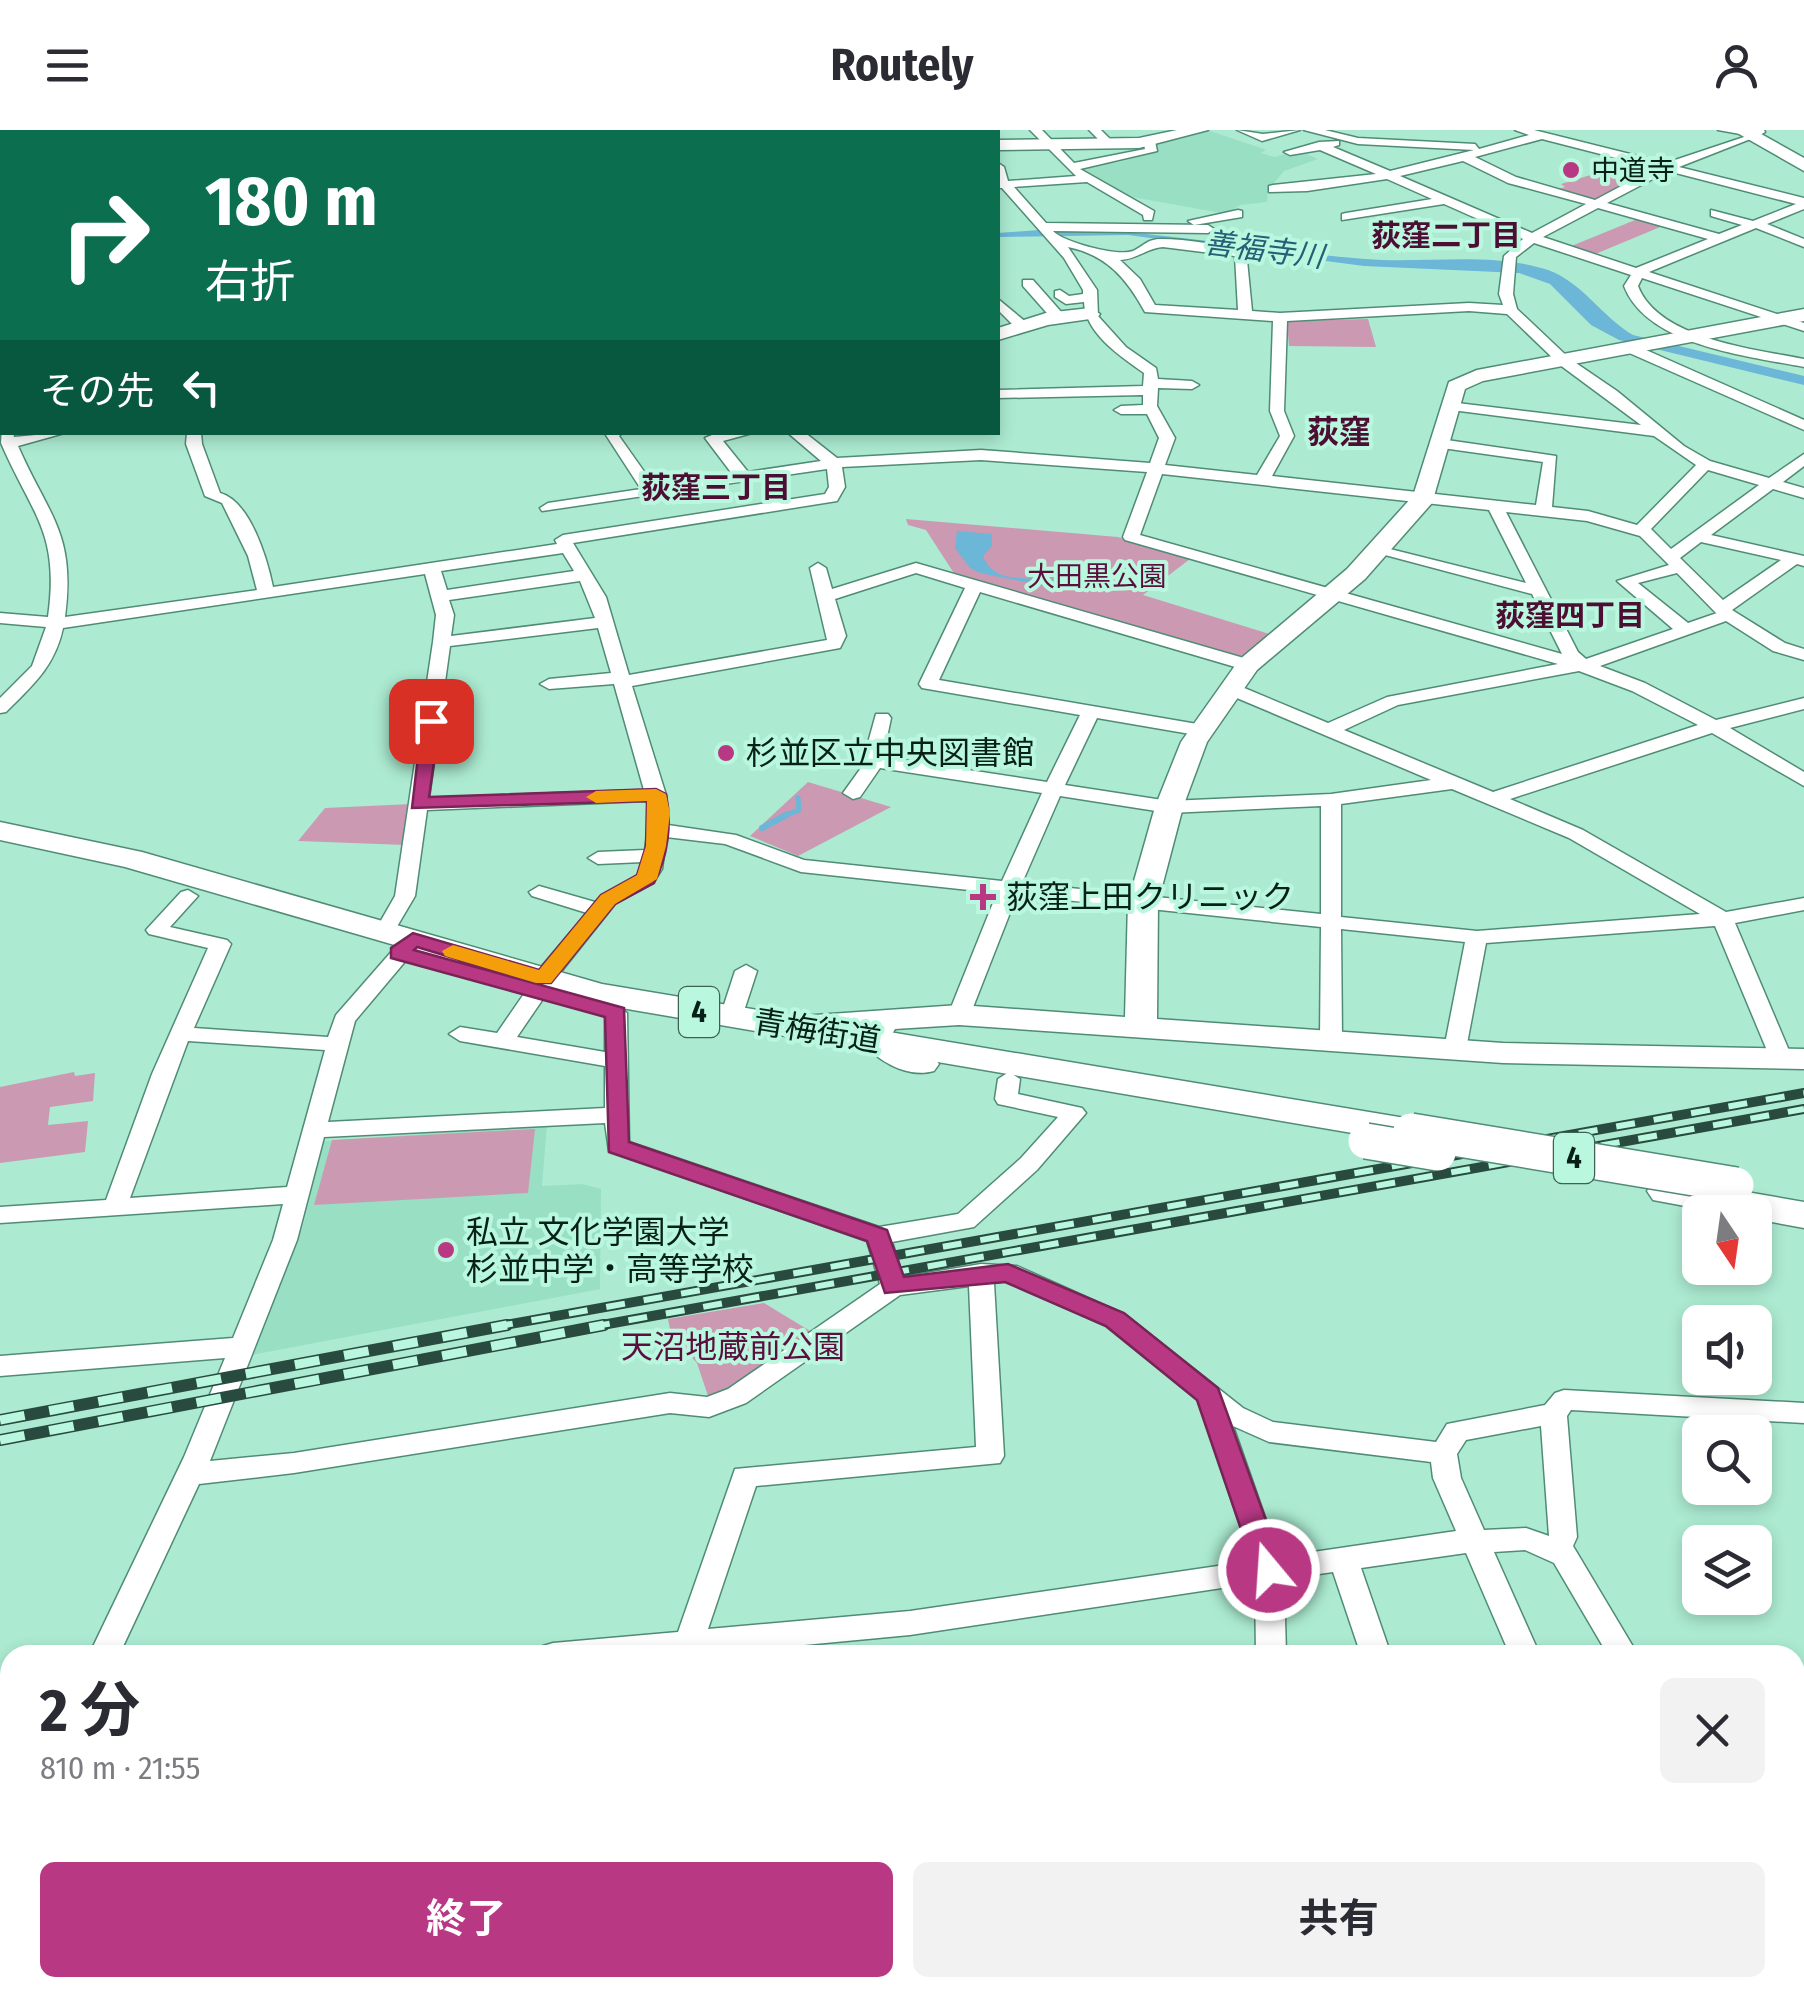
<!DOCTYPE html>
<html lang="ja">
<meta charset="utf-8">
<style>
:root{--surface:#fff;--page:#f2f2f3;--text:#2b2b33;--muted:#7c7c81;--accent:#b83884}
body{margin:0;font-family:"Fira Sans Condensed","Noto Sans JP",sans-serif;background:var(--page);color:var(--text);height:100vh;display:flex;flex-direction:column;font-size:38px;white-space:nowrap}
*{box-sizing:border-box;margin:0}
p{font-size:32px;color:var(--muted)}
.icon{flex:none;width:55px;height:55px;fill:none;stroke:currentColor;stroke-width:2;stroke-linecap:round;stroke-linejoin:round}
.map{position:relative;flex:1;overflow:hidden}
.panel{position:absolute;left:0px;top:1515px;width:1805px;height:352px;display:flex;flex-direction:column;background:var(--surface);border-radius:30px 30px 0 0;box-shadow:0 5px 15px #0003}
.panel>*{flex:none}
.hud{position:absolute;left:0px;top:0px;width:1000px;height:305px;box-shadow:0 5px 15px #0003;background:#0b6e4f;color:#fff;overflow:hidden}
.needle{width:65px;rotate:167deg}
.controls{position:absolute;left:1682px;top:1065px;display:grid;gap:20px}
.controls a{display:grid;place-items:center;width:90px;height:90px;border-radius:15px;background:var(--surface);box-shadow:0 5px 15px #0003;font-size:50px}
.pin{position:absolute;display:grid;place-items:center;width:85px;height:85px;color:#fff;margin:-42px;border-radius:20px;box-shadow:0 5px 15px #0006}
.me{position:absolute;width:110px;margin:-55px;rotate:342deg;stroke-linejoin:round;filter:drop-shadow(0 0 8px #0008)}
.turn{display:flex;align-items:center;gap:35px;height:210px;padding:0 40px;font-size:45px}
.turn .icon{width:130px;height:130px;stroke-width:2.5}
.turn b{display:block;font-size:70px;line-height:85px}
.then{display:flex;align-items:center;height:95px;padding:0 40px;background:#0003;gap:20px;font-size:38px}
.round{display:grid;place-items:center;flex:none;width:105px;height:105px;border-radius:15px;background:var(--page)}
.summary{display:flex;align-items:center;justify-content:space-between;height:170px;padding:0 40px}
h1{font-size:60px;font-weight:700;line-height:75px}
.button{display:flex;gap:20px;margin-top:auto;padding:20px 40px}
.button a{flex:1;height:115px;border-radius:15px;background:var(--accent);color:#fff;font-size:40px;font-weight:700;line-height:115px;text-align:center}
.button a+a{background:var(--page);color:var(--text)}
header{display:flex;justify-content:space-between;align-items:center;height:130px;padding:0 40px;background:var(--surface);font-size:45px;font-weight:700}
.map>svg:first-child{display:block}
.built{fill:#98dfc4}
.green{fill:#cb99b2}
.water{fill:#6cb6d7}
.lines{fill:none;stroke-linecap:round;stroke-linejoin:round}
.stream-far1{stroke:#6cb6d7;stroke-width:5}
.stream{stroke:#6cb6d7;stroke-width:6}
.street-casing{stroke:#508c75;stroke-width:3}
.secondary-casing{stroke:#508c75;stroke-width:3}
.primary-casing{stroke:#508c75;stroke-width:3}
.street{fill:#fff;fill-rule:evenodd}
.secondary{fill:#fff;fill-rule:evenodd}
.primary{fill:#fff;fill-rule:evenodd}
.rail-far1-casing{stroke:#294b3f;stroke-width:10}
.rail-casing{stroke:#294b3f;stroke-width:12}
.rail-far1{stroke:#b9f8de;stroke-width:6;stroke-dasharray:19;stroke-linecap:butt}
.rail{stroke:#b9f8de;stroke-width:9;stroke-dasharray:25;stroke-linecap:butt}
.primary-bridge-casing{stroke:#508c75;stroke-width:38;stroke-linecap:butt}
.primary-bridge{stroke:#fff;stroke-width:35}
.route{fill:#b83884;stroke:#782456;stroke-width:2.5}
.slow{fill:#f59e0b}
.poi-dot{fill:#b83884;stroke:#b9f8de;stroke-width:4}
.labels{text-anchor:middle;stroke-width:8;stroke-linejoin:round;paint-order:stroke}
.far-poi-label{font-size:28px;fill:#072118;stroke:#b9f8de;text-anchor:start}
.far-park-label{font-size:28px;fill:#5b0f3e;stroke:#b9f8de}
.far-neighbourhood-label{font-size:30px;font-weight:bold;fill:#4c0e33;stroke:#b9f8de}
.far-water-label{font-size:30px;font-style:italic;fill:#245f76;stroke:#b9f8de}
.shield{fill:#b9f8de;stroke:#3c6253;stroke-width:2.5}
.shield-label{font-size:30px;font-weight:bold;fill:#072118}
.far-quarter-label{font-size:32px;font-weight:bold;fill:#4c0e33;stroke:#b9f8de}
.poi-label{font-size:32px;fill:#072118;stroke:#b9f8de;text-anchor:start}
.street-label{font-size:32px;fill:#072118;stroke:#b9f8de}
.park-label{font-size:32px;fill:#5b0f3e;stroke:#b9f8de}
</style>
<header><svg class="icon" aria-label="menu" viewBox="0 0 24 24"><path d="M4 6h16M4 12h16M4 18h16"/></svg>Routely<svg class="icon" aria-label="person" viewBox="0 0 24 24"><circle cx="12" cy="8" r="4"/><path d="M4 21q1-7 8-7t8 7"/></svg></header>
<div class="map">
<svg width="1804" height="1866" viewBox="0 0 1804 1866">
<rect width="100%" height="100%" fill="#acebd1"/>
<g class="built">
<polygon points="1207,0 1261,18 1266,20 1261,23 1274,27 1299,21 1318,29 1284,41 1268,60 1267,72 1240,75 1227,84 1121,65 1075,37 1121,32 1153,22 1155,12"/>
<polygon points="547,995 542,1056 582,1054 601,1059 600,1159 252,1225 302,1099 324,1011"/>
</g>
<g class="green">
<polygon points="1607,40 1635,51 1595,72 1553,61 1565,57 1561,54"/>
<polygon points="1640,88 1665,95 1593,125 1569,117"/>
<polygon points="1368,189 1376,217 1289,216 1287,193 1291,191"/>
<polygon points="906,389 1118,407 1190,429 1143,465 1273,505 1238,528 957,448 926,400 908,395"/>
<polygon points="808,652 891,677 798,726 750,706"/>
<polygon points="412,674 406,715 298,711 325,678"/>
<polygon points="74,942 75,946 95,943 93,971 50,977 48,995 88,991 85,1022 0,1033 0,957"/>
<polygon points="535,999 528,1063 314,1075 332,1010"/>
<polygon points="764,1173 815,1204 710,1272 697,1233 671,1205 668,1189"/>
</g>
<g class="water">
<path d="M1066 98C1167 102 1264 121 1365 129 1425 134 1490 121 1548 140 1582 152 1602 187 1633 205L1804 246V255L1619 210 1591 195 1550 154 1519 143 1364 136 1128 105 998 107V103Z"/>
<path d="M957 401 992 404V416L983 426C996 462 1049 440 1071 454L1045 456 980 443 970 438 955 418Z"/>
</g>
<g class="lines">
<polyline class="stream-far1" points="781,687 799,680 798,668"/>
<polyline class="stream" points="762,698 788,684"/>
<g class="street-casing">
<g id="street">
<polygon points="58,0 96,0 98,2 60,2"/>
<polygon points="197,0 223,0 225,2 196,2"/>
<polygon points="708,0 722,0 724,2 710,2"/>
<polygon points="902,0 914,0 914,2 903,2"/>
<polygon points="966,0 979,0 981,2 968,2"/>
<path d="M1030 0H1042L1074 33 1145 19 1143 11 1149 8 1155 11 1157 21 1080 39 1154 81 1152 90H1144L1143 85 1087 52 1014 57 1046 93 1208 95 1214 99 1208 103 1053 101C1063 112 1118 127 1133 121 1144 116 1147 109 1161 109 1188 109 1219 115 1246 120L1252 181 1280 183 1469 173 1503 175 1499 164 1504 126 1523 109 1444 74 1342 90V84L1346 83 1432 69 1387 49 1307 61 1269 62V56L1273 55 1376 44 1320 20 1290 25 1284 22 1319 12 1339 11V15L1333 17 1390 41 1474 20 1358 14 1304 0H1325L1358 8 1475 14 1479 19 1529 5 1515 0H1534L1666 33 1753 4V8L1679 37 1804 68V79L1767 94 1804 109V117L1756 98 1649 142 1804 193V201L1642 148 1638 156C1658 209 1754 219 1804 229V237C1748 226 1647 216 1624 156L1631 145 1534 113 1516 127 1513 164 1517 179 1570 229 1617 261 1684 316 1710 331 1769 348 1804 324V336L1783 352 1804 358V368L1773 359 1711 405 1804 426V436L1797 434 1732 480 1785 513 1804 519V530L1773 521 1726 491 1600 536 1645 553 1716 590 1804 568V579L1730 598 1804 642V656L1712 603 1510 669 1583 700 1726 782 1804 768V780L1735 793 1793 930 1790 935 1782 937 1771 930 1715 796 1486 813 1466 919 1455 926 1444 919 1465 812 1341 799 1342 909 1331 916 1320 909 1321 797 1017 765 970 885 959 892 948 885 997 763 801 742 725 714 666 707 662 739 653 753 615 774 552 853H536L533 848 536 843 587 783 532 766 529 762 539 756 595 772 638 745 643 732 598 734 588 728 598 722 645 720 650 683 647 671 427 680 415 766 392 805H378L375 801 395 766 433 512 436 485 425 444 63 498C55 536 33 555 6 582L0 583V568L32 536 46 497 0 493V483L48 487C60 402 32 385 1 313L2 298V302H13L14 307 68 302 18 316C49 387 76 403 65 487L257 460 248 426 222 373 205 366 186 314 187 302H201L202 314 220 363C250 371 267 428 273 457L557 414 555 410 563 405 825 364 829 357 827 339 542 381 540 378 548 373 641 359 604 302H623L619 306 655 357 733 345 705 308 719 302H756L723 311 748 342 821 331 787 302H804L837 328 981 320 1150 333 1159 308 1147 284H1121L1114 280 1121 276 1143 275V265L998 268V260L1143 256 1144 243C1120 226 1085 203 1084 172L1066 174 1055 167V161L1060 160 1069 166 1083 164V160L1064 128 1002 58H998V33L1004 37 1008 51 1076 46ZM1542 9 1655 38 1595 70 1516 47 1475 27ZM1463 31 1508 53 1586 74 1532 103 1400 46ZM1668 41 1796 74 1753 91 1711 80V86L1742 95 1719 104 1607 73ZM1598 78 1708 109 1636 138 1543 107ZM1068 117C1107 125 1127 149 1145 182L1273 191 1270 281 1280 306 1257 345 1165 335 1175 308 1157 276 1158 258 1192 259 1199 255 1192 251 1158 249 1156 238 1126 217 1098 186 1097 160ZM1163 117 1235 126 1238 180 1155 175 1140 149 1120 130C1138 129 1147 118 1163 117ZM1469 181 1507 184 1560 235 1641 295 1449 272 1442 276 1444 279 1654 306 1696 335 1637 395 1588 381 1552 377 1556 326 1440 309 1435 311V317L1543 332 1536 375 1272 346 1294 306 1284 281 1287 191ZM981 330 1147 342 1123 407 1125 410 1558 534 1387 567 1328 593 1237 555H1225V563L1431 650 1331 664 1169 671 1065 655 1097 588 1202 606 1209 604V596L939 550 980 462 1242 539H1254V531L916 433 832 459 826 438 818 433 810 438 827 510 629 545 606 467 573 413 837 371 845 357 842 337ZM1708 340 1759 355 1671 419 1651 399ZM1162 344 1489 380 1526 453 1378 416 1370 421 1532 464 1562 524 1140 405ZM1506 382 1587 391 1640 406 1669 435 1617 451 1673 499 1586 529 1578 522ZM1701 412 1781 430 1723 470 1680 428ZM563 423 574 441 447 460 441 441ZM916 443 965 458 919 554 922 558 1080 585 1047 652 883 627 891 588 888 584H876L861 638 843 663 853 669 860 667 880 638 1042 663 1002 751 804 730 736 705 668 695 666 665 632 556 840 518 846 506 835 469ZM1677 443 1716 483H1717L1688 493 1638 453ZM580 451 595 488 451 506 454 485 449 470ZM598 498 611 543 549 549 540 554 549 559 614 554 644 660 429 668 450 516ZM1579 541 1632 561 1698 595 1493 662 1344 600 1398 575ZM1452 659 1569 708 1700 784 1477 801 1341 787V674ZM1060 666 1169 683 1321 676V784L1022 753Z"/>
<polygon points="1089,0 1101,0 1114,13 1104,15"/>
<polygon points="1237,0 1263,4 1300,0 1262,11"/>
<rect x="0" y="23" width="2" height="7"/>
<rect x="0" y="77" width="2" height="8"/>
<polygon points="1238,80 1242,81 1242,87 1194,95 1188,91"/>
<polygon points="1023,150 1033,150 1063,184 1063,190 1053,190 1023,156"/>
<polygon points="998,169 1027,193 1027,199 1017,199 998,180"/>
<polygon points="1627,216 1637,216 1804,290 1804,300 1627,222"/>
<path d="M188 760 198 766 170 797 227 810 231 814 194 898 328 907 336 885 406 805H420L424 809 355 891 328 992 605 978V936L460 911 449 904 460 897 497 903 528 858 536 856 547 863 517 907 605 922V883L616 876 627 883 629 1012 879 1097 958 1084 1021 1028 1058 987 998 974 995 969 998 949 1009 942 1020 949 1018 964 1082 978 1086 983 1037 1040 974 1097 892 1112 903 1147 981 1134 1017 1136 1124 1184 1243 1278 1273 1292 1436 1312 1447 1294 1545 1275 1555 1263 1564 1260 1804 1273V1293L1571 1280 1567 1286 1577 1407 1573 1416 1638 1525H1608L1554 1433 1525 1420 1494 1422 1540 1525H1510L1466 1423 1361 1438 1391 1525H1361L1333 1442 1284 1449 1286 1525H1256L1255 1453 910 1505 699 1525H538L543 1516 553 1513 678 1502 735 1339 976 1317 969 1156 900 1165 746 1273 709 1287 670 1283 294 1343 199 1354 119 1525H89L184 1327 225 1228 0 1246V1226L233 1208 273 1110 283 1074 0 1093V1077L106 1070 152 944 208 818 149 804 146 800 181 762ZM188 911 325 920 287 1057 130 1068ZM605 993 609 1021 867 1111 880 1154 728 1259 707 1267 670 1263 294 1323 210 1331 297 1110 324 1007ZM1006 1151 1106 1196 1198 1270 1252 1431 910 1481 708 1499 756 1356 1000 1333 1004 1326 994 1153ZM1233 1296 1269 1312 1431 1332 1433 1348 1456 1401 1279 1427ZM1541 1296 1549 1406 1526 1398 1484 1400 1461 1348 1457 1324 1466 1310Z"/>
<polygon points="746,835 757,841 742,887 739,892 723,892 720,887 735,841"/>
<polygon points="10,1626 10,1676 0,1680 0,1628"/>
<polygon points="1795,1671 1804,1674 1804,1703 1795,1700"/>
<polygon points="1804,1839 1804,1866 1754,1866 1758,1858 1795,1858 1795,1842"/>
<polygon points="577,1858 611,1858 609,1866 575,1866"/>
<rect x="1252" y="1858" width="34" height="8"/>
<polygon points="1474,1858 1508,1858 1511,1866 1477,1866"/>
<polygon points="1663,1858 1697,1858 1700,1866 1666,1866"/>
</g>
</g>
<g class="secondary-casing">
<g id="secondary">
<polygon points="1177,0 1208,0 1139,18 998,20 998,10 1139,8"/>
<polygon points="1718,0 1764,0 1765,2 1757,7"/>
<polygon points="1090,178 1100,184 1097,188 1048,195 998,210 998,198 1046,183"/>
<path d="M1804 179V191L1483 251 1465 259 1432 373 1365 449 1257 540 1207 612 1183 677 1158 772 1157 889 1503 913 1804 919V939L1503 933 959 895 895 899 891 906C903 921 928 917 939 934L934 941C906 949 873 929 858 906L861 902 790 903 785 896 790 889 801 886 959 875 1125 887 1128 772 1155 677 1181 612 1239 530 1347 439 1413 366 1449 252 1477 240Z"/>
</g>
</g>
<g class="primary-casing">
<g id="primary">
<polygon points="1732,0 1754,0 1804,28 1804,41"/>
<polygon points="0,692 142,722 602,854 1411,989 1424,993 1429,1001 1424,1009 1411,1013 598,874 125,737 0,710"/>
<polygon points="1666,1048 1804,1072 1804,1098 1755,1089 1755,1082 1717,1082 1653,1070 1647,1061 1653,1052"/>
</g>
</g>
<use href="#street" class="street"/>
<use href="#secondary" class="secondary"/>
<use href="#primary" class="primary"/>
<g class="rail-far1-casing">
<g id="rail-far1">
<polyline points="494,1197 1804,963"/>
<polyline points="591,1197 1804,979"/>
</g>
</g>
<g class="rail-casing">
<g id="rail">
<polyline points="0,1290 507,1195"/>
<polyline points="0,1310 604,1195"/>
</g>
</g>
<use href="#rail-far1" class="rail-far1"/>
<use href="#rail" class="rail"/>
<g class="primary-bridge-casing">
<g id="primary-bridge">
<polyline points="1411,1001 1736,1055"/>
<polyline points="1366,1011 1438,1023"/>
</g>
</g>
<use href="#primary-bridge" class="primary-bridge"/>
</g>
<path class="route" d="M431 585 440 591 429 667 656 659 666 664C672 693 668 727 654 753L615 774 551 853H536L417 817 414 820 624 878 629 1012 887 1100 904 1147 1008 1134 1124 1183 1218 1258 1284 1440 1279 1448H1259L1255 1440 1197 1270 1106 1196 1005 1152 885 1163 867 1111 609 1022 605 887 391 828V818L413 803 539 840 601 765 637 745 646 716 647 671 412 678 422 591Z"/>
<polygon class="slow" points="656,659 666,664 670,683 666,716 657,749 615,774 551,853 536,853 445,826 442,821 453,815 539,840 601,765 637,745 646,716 647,671 596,673 586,667 596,661"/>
<g class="poi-dot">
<circle cx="1571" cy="40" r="10"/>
<circle cx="726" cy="623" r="10"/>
<path d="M978 752h10v10h10v10h-10v10h-10v-10h-10v-10h10z"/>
<circle cx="446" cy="1120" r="10"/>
</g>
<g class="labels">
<g class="far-poi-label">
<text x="1591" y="50">中道寺</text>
</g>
<g class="far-park-label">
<text x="1097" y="456">大田黒公園</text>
</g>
<g class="far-neighbourhood-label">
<text x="1446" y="116">荻窪二丁目</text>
<text x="716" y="368">荻窪三丁目</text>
<text x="1570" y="496">荻窪四丁目</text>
</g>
<g class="far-water-label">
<text transform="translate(1264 120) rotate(7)" y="10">善福寺川</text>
</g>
<g class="shield">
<rect x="679" y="857" width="40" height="50" rx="8"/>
<rect x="1554" y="1003" width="40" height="50" rx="8"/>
</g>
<g class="shield-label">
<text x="699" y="892">4</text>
<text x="1574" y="1038">4</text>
</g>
<g class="far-quarter-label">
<text x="1339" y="313">荻窪</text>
</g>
<g class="poi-label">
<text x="746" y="634">杉並区立中央図書館</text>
<text x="1006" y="778">荻窪上田クリニック</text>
<text x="466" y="1113">私立 文化学園大学<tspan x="466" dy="37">杉並中学・高等学校</tspan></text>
</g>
<g class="street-label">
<text transform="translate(817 901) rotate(9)" y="11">青梅街道</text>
</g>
<g class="park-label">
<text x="733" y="1228">天沼地蔵前公園</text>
</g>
</g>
</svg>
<div class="controls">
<a><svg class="needle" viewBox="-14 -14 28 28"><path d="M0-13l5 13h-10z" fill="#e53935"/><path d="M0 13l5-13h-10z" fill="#7c7c81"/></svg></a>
<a><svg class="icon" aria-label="sound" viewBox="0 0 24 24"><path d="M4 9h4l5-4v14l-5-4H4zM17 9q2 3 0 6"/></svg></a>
<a><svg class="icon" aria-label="search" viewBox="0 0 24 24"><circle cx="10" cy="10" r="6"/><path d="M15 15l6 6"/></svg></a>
<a><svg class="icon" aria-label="layers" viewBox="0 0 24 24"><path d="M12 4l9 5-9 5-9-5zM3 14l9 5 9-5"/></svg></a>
</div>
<div class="pin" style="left:431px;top:591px;background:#d93025"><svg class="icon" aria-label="arrive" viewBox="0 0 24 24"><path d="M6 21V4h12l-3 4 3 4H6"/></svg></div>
<svg class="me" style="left:1269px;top:1440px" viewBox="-20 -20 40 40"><circle r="17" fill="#b83884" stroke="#fff" stroke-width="3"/><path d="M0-11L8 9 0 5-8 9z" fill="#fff"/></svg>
<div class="hud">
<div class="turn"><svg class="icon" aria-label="right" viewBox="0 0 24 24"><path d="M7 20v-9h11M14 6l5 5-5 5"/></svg><div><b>180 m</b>右折</div></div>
<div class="then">その先<svg class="icon" aria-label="left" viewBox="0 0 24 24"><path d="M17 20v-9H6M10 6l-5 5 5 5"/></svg></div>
</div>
<section class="panel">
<div class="summary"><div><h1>2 分</h1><p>810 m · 21:55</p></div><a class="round"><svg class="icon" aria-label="close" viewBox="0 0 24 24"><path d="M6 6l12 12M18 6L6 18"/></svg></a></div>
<div class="button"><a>終了</a><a>共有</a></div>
</section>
</div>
